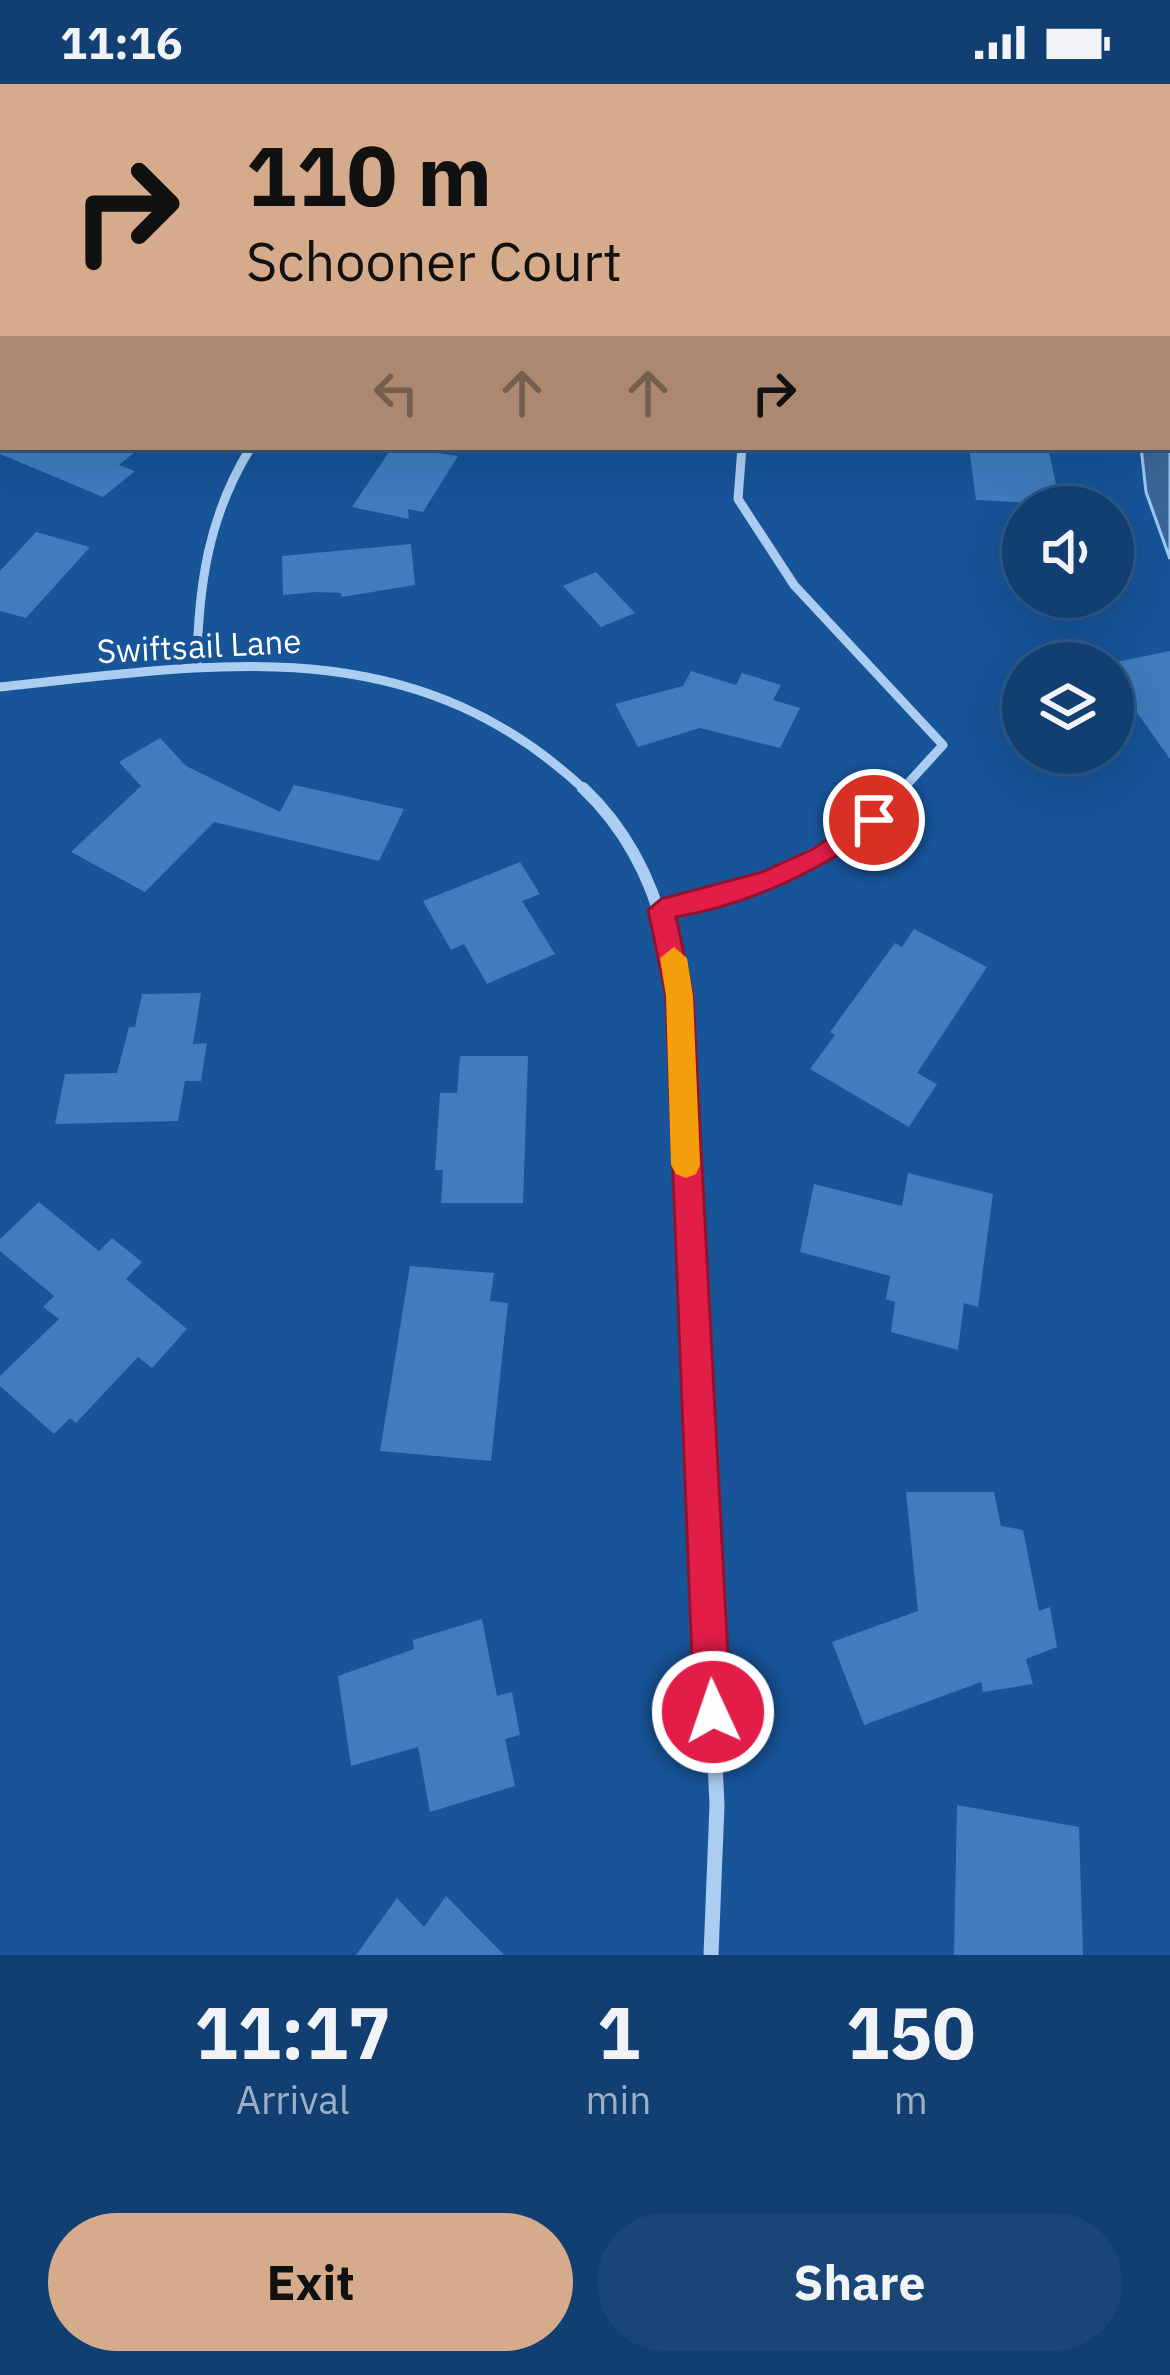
<!DOCTYPE html>
<style>
:root{--surface:#113f72;--page:#1a4677;--text:#f1f3f6;--muted:#9cafc4;--line:#305884;--accent:#d6ab8b}
body{margin:0;font-family:"IBM Plex Sans",sans-serif;background:var(--page);color:var(--text);height:100vh;display:flex;flex-direction:column;font-size:45px;white-space:nowrap}
*{box-sizing:border-box;margin:0}
p{font-size:39px;color:var(--muted)}
.icon{flex:none;width:66px;height:66px;fill:none;stroke:currentColor;stroke-width:2;stroke-linecap:round;stroke-linejoin:round}
.map{position:relative;height:1871px;overflow:hidden}
.panel{display:flex;flex-direction:column;background:var(--surface);flex:1}
.panel>*{flex:none}
.hud{position:absolute;left:0px;top:0px;width:1170px;height:366px;box-shadow:0 12px 48px #0002,0 0 0 3px var(--line);background:#d6ab8b;color:#111;overflow:hidden}
.fabs{position:absolute;left:1002px;top:402px;display:grid;gap:24px}
.fabs a{display:grid;place-items:center;width:132px;height:132px;border-radius:50%;background:var(--surface);box-shadow:0 12px 48px #0002,0 0 0 3px var(--line);font-size:60px}
.pin{position:absolute;display:grid;place-items:center;width:102px;height:102px;color:#fff;margin:-51px;border:6px solid #fff;border-radius:50%;box-shadow:0 3px 12px #0007}
.me{position:absolute;width:132px;margin:-66px;rotate:357deg;stroke-linejoin:round;filter:drop-shadow(0 0 9px #0008)}
.turn{display:flex;align-items:center;gap:42px;height:252px;padding:0 48px;font-size:54px}
.turn .icon{width:156px;height:156px;stroke-width:2.5}
.turn b{display:block;font-size:84px;line-height:102px}
.lanes{display:flex;align-items:center;height:114px;padding:0 48px;background:#0003;justify-content:center;gap:60px;direction:ltr}
.lanes .off{opacity:.35}
.eta{display:flex;justify-content:space-evenly;align-items:center;height:204px;text-align:center}
.eta b{font-size:72px;font-weight:700;line-height:84px}
.cta{display:flex;gap:24px;margin-top:auto;padding:24px 48px}
.cta a{flex:1;height:138px;border-radius:72px;background:var(--accent);color:#111;font-size:48px;font-weight:700;line-height:138px;text-align:center}
.cta a+a{background:var(--page);color:var(--text)}
.status{display:flex;justify-content:space-between;align-items:center;height:84px;padding:0 60px;background:var(--surface);direction:ltr}
.status svg{height:33px;fill:currentColor}
.map>svg:first-child{display:block}
.water{fill:#3a6697;stroke:#9dc8f4;stroke-width:3}
.building{fill:#3f7dbf}
.lines{fill:none;stroke-linecap:round;stroke-linejoin:round}
.street-far2{stroke:#aacdf1;stroke-width:9}
.street-far1{stroke:#aacdf1;stroke-width:12}
.street{stroke:#aacdf1;stroke-width:15}
.route{fill:#e11d48;stroke:#92132f;stroke-width:3}
.slow{fill:#f59e0b}
.labels{text-anchor:middle;stroke-width:10;stroke-linejoin:round;paint-order:stroke}
.street-label{font-size:33px;fill:#fff;stroke:#175498}
</style>
<div class="status"><b>11:16</b><svg viewBox="0 0 49 12"><path d="M0 12V9h3v3zM5 12V6h3v6zM10 12V3h3v9zM15 12V0h3v12zM26 1h20v11H26zM47 4h2v5h-2z"/></svg></div>
<div class="map">
<svg width="1170" height="1871" viewBox="0 0 1170 1871">
<rect width="100%" height="100%" fill="#175498"/>
<polygon class="water" points="431,0 1170,0 1170,475 1146,408 1141,363 1167,363 1167,3 418,3"/>
<g class="building">
<polygon points="0,363 141,363 119,381 135,387 103,413 0,370"/>
<polygon points="398,363 458,372 423,428 408,425 409,435 352,423 389,368"/>
<polygon points="969,363 1048,363 1057,405 1035,419 976,416"/>
<polygon points="36,448 90,463 26,534 0,527 0,487"/>
<polygon points="411,460 415,501 342,513 341,509 317,508 283,511 282,472"/>
<polygon points="596,488 635,529 601,543 563,502"/>
<polygon points="1170,567 1170,675 1119,603 1126,601 1111,579"/>
<polygon points="691,587 736,601 742,589 781,601 773,616 800,624 780,664 700,644 638,663 615,620 683,602"/>
<polygon points="160,654 186,682 280,728 294,701 404,725 379,777 214,738 145,808 71,768 141,702 119,678"/>
<polygon points="520,778 540,810 522,817 555,870 487,900 464,860 451,866 423,817"/>
<polygon points="914,845 987,883 917,989 937,1000 909,1043 810,985 835,951 830,948 895,859 902,863"/>
<polygon points="201,909 193,960 207,959 201,997 185,997 178,1037 55,1040 65,990 117,989 129,943 135,943 142,910"/>
<polygon points="460,972 528,972 523,1119 441,1119 443,1086 435,1086 440,1009 457,1009"/>
<polygon points="908,1089 993,1110 978,1223 964,1219 958,1266 891,1248 895,1218 886,1215 890,1192 800,1168 814,1100 902,1122"/>
<polygon points="39,1118 99,1167 112,1154 142,1178 126,1195 187,1245 152,1284 138,1273 76,1339 70,1334 54,1350 0,1302 0,1292 59,1235 43,1223 54,1212 0,1167 0,1155"/>
<polygon points="410,1182 494,1189 490,1217 508,1219 491,1377 380,1367"/>
<polygon points="906,1408 994,1408 1001,1442 1023,1446 1039,1527 1050,1523 1057,1563 1026,1575 1033,1600 983,1608 981,1598 864,1641 832,1558 918,1527"/>
<polygon points="482,1535 497,1612 512,1608 520,1651 505,1655 515,1702 430,1728 418,1663 351,1682 338,1592 414,1565 413,1556"/>
<polygon points="957,1721 1079,1743 1083,1871 954,1871"/>
<polygon points="446,1812 504,1871 356,1871 397,1814 424,1843"/>
</g>
<g class="lines">
<g class="street-far2">
<polyline points="742,363 738,415 794,501 943,661 901,707"/>
<path d="M197 583C198 503 208 432 251 363"/>
<path d="M0 603C217 580 411 543 586 707"/>
</g>
<g class="street-far1">
<path d="M583 704C673 789 679 905 684 1022 687 1087 690 1152 693 1217"/>
<path d="M661 826C753 802 835 771 904 704"/>
</g>
<polyline class="street" points="693,1214 717,1721 711,1871"/>
</g>
<path class="route" d="M874 726 886 736 883 742C819 786 753 820 676 833L693 912 731 1628 726 1640 713 1646 700 1640 694 1628 666 912 648 826 661 815 762 788 811 766Z"/>
<polygon class="slow" points="674,863 687,874 693,912 700,1081 696,1090 686,1094 676,1090 671,1081 666,912 660,874"/>
<g class="labels">
<g class="street-label">
<text transform="translate(199 562) rotate(-3)" y="12">Swiftsail Lane</text>
</g>
</g>
</svg>
<div class="fabs">
<a><svg class="icon" aria-label="sound" viewBox="0 0 24 24"><path d="M4 9h4l5-4v14l-5-4H4zM17 9q2 3 0 6"/></svg></a>
<a><svg class="icon" aria-label="layers" viewBox="0 0 24 24"><path d="M12 4l9 5-9 5-9-5zM3 14l9 5 9-5"/></svg></a>
</div>
<div class="pin" style="left:874px;top:736px;background:#d93025"><svg class="icon" aria-label="arrive" viewBox="0 0 24 24"><path d="M6 21V4h12l-3 4 3 4H6"/></svg></div>
<svg class="me" style="left:713px;top:1628px" viewBox="-20 -20 40 40"><circle r="17" fill="#e11d48" stroke="#fff" stroke-width="3"/><path d="M0-11L8 9 0 5-8 9z" fill="#fff"/></svg>
<div class="hud">
<div class="turn"><svg class="icon" aria-label="right" viewBox="0 0 24 24"><path d="M7 20v-9h11M14 6l5 5-5 5"/></svg><div><b>110 m</b>Schooner Court</div></div>
<div class="lanes"><svg class="icon off" aria-label="left" viewBox="0 0 24 24"><path d="M17 20v-9H6M10 6l-5 5 5 5"/></svg><svg class="icon off" aria-label="ahead" viewBox="0 0 24 24"><path d="M12 20V5M6 11l6-6 6 6"/></svg><svg class="icon off" aria-label="ahead" viewBox="0 0 24 24"><path d="M12 20V5M6 11l6-6 6 6"/></svg><svg class="icon" aria-label="right" viewBox="0 0 24 24"><path d="M7 20v-9h11M14 6l5 5-5 5"/></svg></div>
</div>
</div>
<section class="panel">
<div class="eta">
<div><b>11:17</b><p>Arrival</p></div>
<div><b>1</b><p>min</p></div>
<div><b>150</b><p>m</p></div>
</div>
<div class="cta"><a>Exit</a><a>Share</a></div>
</section>
